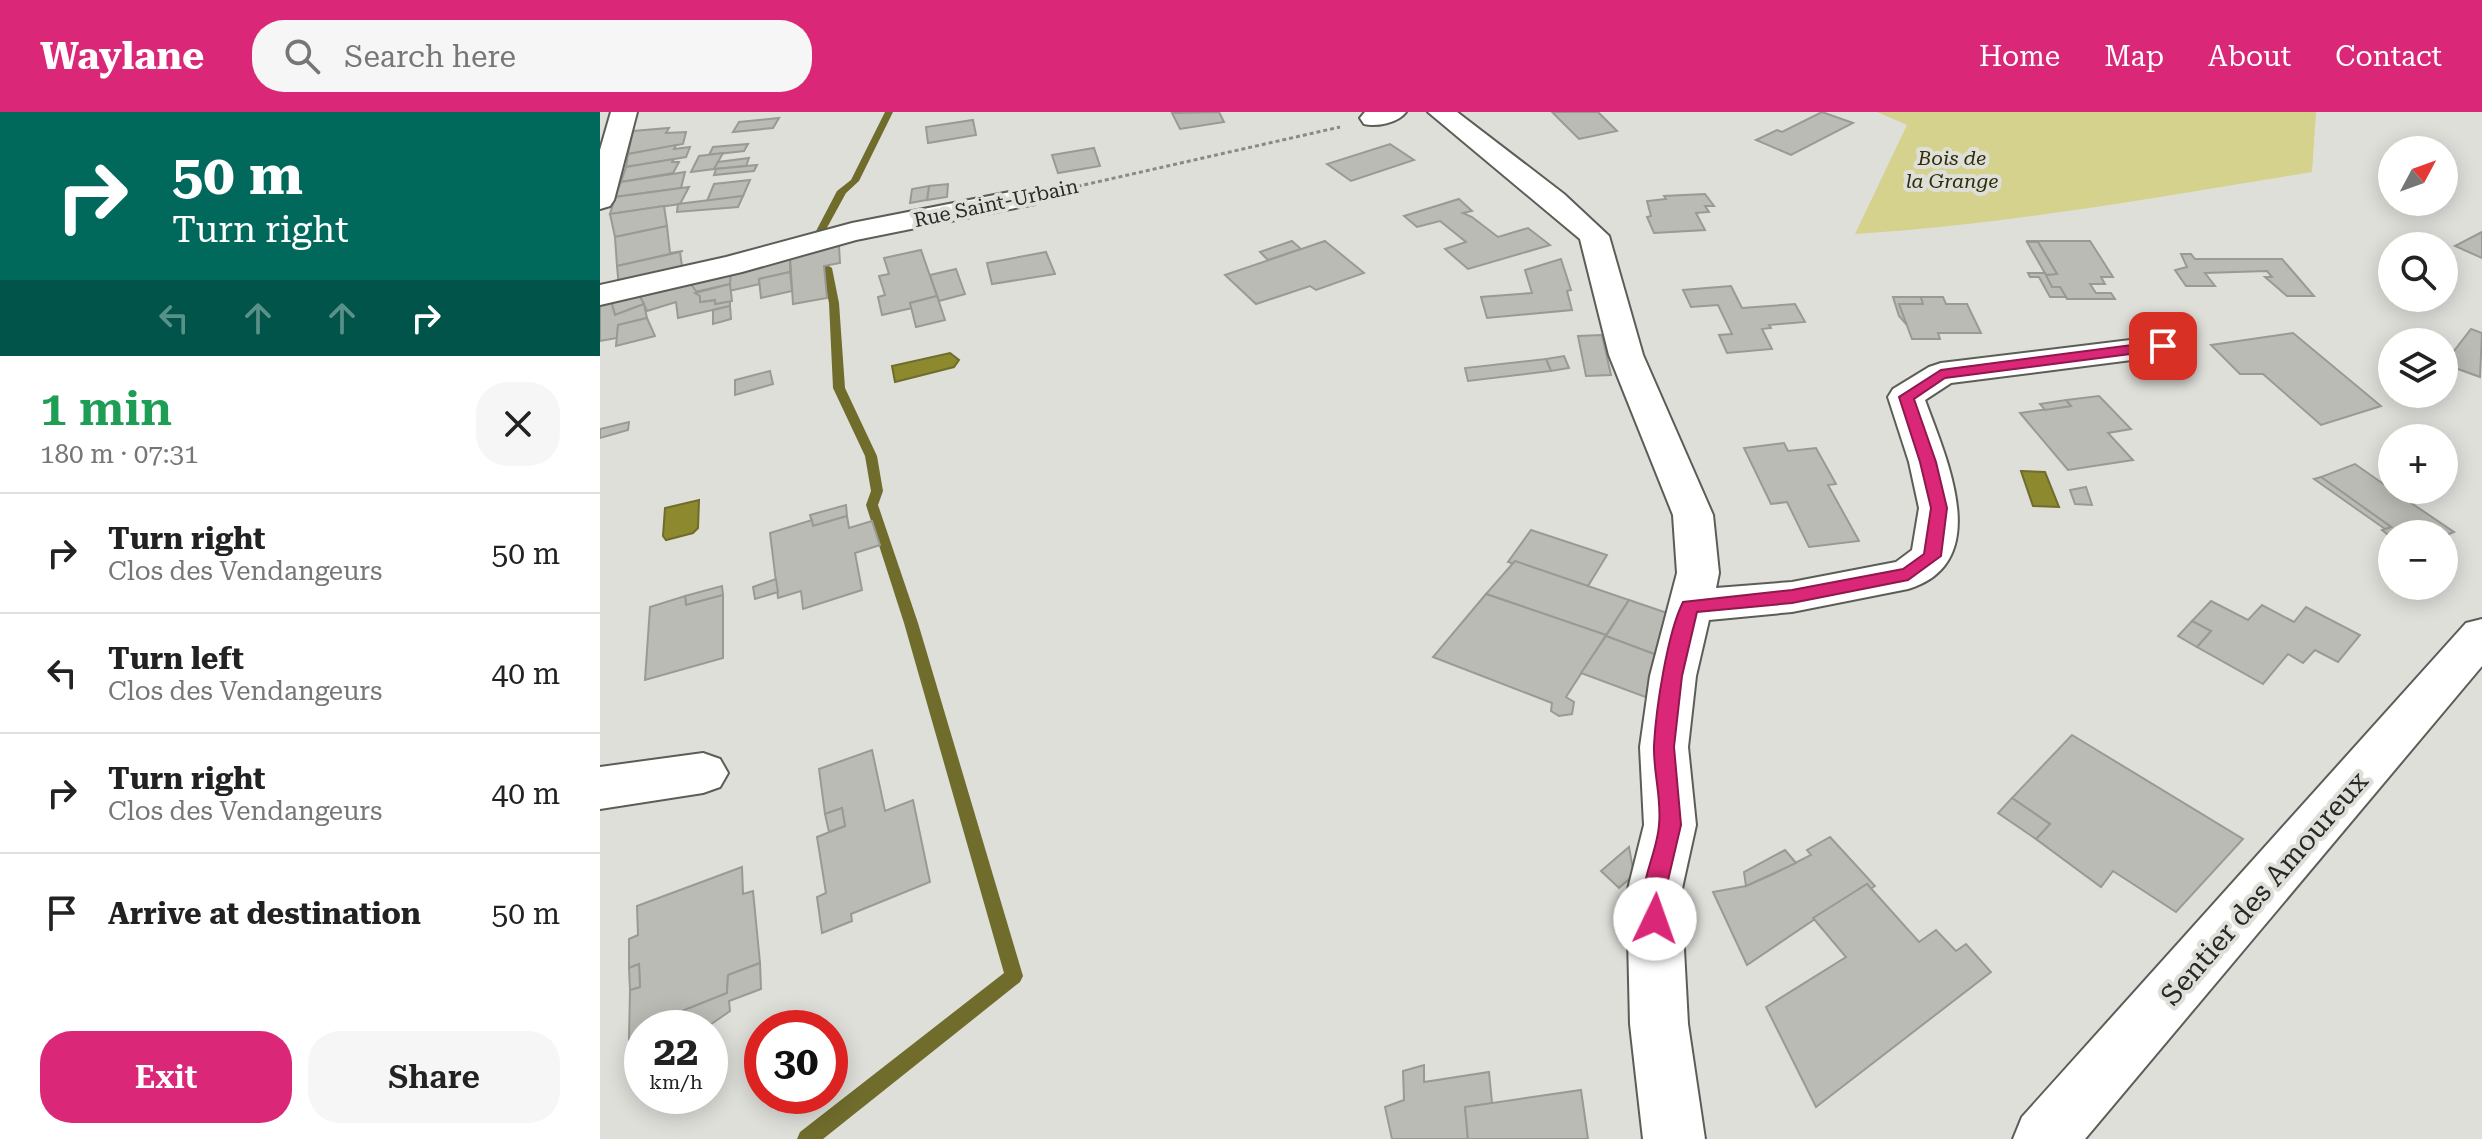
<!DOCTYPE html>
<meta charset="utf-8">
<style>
:root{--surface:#fff;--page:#f6f6f6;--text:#222;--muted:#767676;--line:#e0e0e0;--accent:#db2777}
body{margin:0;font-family:"Roboto Serif",serif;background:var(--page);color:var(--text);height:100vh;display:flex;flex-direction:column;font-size:30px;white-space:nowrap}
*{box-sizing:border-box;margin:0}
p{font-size:26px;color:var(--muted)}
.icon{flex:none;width:44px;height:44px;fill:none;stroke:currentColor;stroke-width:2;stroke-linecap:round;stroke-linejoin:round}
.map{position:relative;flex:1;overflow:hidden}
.sheet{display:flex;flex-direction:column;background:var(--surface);width:600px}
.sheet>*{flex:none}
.guide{background:#00695c;color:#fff;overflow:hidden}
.needle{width:52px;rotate:49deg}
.buttons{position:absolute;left:1778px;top:24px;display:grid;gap:16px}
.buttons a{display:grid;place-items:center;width:80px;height:80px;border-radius:50%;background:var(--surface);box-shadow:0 4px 20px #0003;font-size:40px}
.speed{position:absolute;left:24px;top:898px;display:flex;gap:16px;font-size:40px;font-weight:700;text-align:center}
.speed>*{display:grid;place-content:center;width:104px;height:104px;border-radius:50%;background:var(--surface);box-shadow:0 4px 20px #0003;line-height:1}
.speed small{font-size:20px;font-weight:400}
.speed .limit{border:12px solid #d22;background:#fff;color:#111}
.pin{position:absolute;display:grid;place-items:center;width:68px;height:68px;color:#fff;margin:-34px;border-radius:16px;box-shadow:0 4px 12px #0006}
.me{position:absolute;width:88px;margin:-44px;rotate:3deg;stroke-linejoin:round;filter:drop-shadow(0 0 6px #0008)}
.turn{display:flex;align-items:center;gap:28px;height:168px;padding:0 40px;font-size:36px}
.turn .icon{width:104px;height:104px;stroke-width:2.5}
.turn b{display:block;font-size:56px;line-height:68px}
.lanes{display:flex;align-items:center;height:76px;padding:0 40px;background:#0003;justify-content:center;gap:40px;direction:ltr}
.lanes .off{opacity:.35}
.round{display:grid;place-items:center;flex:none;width:84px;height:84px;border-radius:32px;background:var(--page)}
.overview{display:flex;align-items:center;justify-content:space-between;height:136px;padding:0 40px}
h1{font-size:48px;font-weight:600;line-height:60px;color:#1e9e55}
.action{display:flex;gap:16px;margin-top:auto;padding:16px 40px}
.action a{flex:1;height:92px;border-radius:32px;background:var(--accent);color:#fff;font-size:32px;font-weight:600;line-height:92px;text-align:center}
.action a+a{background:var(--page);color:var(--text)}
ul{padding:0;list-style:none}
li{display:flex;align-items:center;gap:24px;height:120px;padding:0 40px;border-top:2px solid var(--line)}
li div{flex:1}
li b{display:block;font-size:30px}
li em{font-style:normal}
header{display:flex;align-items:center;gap:48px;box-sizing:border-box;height:112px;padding:0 40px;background:var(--accent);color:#fff}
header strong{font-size:38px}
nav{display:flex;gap:44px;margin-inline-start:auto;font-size:28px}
.search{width:560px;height:72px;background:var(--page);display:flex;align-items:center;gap:20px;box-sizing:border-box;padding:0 28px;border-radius:32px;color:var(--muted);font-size:30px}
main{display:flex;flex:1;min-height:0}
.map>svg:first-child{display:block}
.green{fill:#d4d28d}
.water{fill:#8d892e;stroke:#6f6c2c;stroke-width:2}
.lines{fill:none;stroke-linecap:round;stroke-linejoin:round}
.stream{fill:#6f6c2c;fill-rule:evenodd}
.building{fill:#bbbbb6;stroke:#9a9a95;stroke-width:2}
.street-casing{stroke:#5d5d58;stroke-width:4}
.path{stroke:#898986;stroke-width:3;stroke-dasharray:4 3;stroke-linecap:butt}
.street{fill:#fff;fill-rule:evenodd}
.route{fill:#db2777;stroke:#8e194d;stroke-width:2}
.labels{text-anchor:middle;stroke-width:8;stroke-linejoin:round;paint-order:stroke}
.far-park-label{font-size:20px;font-style:italic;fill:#302e07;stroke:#dfdfda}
.far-street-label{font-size:20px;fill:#282826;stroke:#dfdfda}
.near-street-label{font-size:28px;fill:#282826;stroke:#dfdfda}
</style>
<header>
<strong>Waylane</strong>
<div class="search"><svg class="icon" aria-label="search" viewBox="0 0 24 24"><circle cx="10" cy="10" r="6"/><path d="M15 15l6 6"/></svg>Search here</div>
<nav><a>Home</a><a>Map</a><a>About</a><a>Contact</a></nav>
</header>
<main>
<section class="sheet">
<div class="guide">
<div class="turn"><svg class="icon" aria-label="right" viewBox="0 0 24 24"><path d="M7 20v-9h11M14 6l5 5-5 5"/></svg><div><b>50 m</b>Turn right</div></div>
<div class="lanes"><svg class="icon off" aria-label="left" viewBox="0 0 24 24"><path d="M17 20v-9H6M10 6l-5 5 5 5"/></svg><svg class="icon off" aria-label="ahead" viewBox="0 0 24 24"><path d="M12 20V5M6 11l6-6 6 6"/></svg><svg class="icon off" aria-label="ahead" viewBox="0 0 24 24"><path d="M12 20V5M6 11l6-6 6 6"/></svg><svg class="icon" aria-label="right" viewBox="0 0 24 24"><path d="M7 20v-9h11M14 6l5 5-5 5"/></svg></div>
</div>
<div class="overview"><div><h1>1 min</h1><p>180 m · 07:31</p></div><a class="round"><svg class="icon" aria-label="close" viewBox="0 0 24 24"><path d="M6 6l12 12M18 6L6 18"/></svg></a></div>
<ul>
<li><svg class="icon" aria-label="right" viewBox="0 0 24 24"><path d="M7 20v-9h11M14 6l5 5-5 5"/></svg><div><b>Turn right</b><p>Clos des Vendangeurs</p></div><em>50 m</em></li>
<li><svg class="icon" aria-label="left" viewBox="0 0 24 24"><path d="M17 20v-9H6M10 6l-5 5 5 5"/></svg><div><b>Turn left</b><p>Clos des Vendangeurs</p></div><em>40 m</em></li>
<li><svg class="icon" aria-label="right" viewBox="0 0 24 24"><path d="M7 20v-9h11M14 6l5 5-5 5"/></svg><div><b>Turn right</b><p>Clos des Vendangeurs</p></div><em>40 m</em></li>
<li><svg class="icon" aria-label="arrive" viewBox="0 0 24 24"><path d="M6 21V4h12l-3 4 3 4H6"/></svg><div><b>Arrive at destination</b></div><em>50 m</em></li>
</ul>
<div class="action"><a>Exit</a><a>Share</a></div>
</section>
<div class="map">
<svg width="1882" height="1027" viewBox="0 0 1882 1027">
<rect width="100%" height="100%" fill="#dfdfda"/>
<path class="green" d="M1277 0H1716L1712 60C1560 85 1409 112 1255 122L1307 13Z"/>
<g class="water">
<polygon points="350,241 359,248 354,255 295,270 292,254"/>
<polygon points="1421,359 1445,360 1459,395 1433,394"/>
<polygon points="99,388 98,416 93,421 66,428 63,424 65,396"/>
</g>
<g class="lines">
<g class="stream">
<polygon points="285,0 293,0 259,69 246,81 223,123 217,123 215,121 237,79 251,68"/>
<polygon points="227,153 232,156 239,191 245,276 277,344 283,379 278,393 318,511 423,864 420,870 223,1027 197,1027 200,1020 404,861 304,511 266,393 271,379 265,344 233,276 229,191 222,156"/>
</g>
</g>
<g class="building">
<polygon points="619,0 624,10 580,17 572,1"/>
<polygon points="952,0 998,0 1017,19 979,27"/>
<polygon points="1222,0 1253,11 1191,43 1156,28 1177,18 1182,20"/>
<polygon points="179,6 173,16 133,20 139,10"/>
<polygon points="373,8 376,23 328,31 326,15"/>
<polygon points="69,16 66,21 86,20 83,32 28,42 33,19"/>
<polygon points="148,32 144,39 109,43 113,35"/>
<polygon points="790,32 814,48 751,69 727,52"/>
<polygon points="76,33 74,37 90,35 86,45 26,55 28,42"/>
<polygon points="494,36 500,54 458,61 452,43"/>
<polygon points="123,41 114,57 91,60 99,44"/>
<polygon points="149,46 146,54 114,57 118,50"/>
<polygon points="74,47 72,50 79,50 73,61 21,70 26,55"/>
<polygon points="157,53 154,59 114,63 116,57"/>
<polygon points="85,60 81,76 15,85 21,70"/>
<polygon points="150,68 143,84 107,89 114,72"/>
<polygon points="348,72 347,85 327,88 329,74"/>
<polygon points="329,74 327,88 310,91 312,77"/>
<polygon points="89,75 80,92 10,102 15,85"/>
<polygon points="1105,82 1114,94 1105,94 1109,100 1096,101 1105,118 1054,121 1047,105 1051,104 1047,89 1066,87 1064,84"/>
<polygon points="143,84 138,95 77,100 78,92"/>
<polygon points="859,87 872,99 863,101 872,105 898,125 928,116 950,133 868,157 845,137 866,130 840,109 817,115 804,104"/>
<polygon points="64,94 67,114 15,125 10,102"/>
<polygon points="67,114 70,141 83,139 17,154 15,125"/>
<polygon points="1882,120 1882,146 1855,134"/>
<polygon points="692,129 701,137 668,148 660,140"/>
<polygon points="725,129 764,161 716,178 710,174 656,192 625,163"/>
<polygon points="1426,129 1490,129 1513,165 1501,165 1505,172 1490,172 1496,181 1511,181 1515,187 1467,187 1460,175 1452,175 1445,163 1457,162 1438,130"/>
<polygon points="1427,130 1438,130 1457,162 1446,163"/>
<polygon points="239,134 240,151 224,154 227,186 193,192 190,144"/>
<polygon points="321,138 337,184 310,191 312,196 282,203 278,185 285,183 279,164 289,162 284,146"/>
<polygon points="80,140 83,161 19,176 17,154"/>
<polygon points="446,140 455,162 392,172 387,151"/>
<polygon points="1581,142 1591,142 1595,147 1682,147 1714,184 1687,184 1665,165 1672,165 1667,159 1605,161 1615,174 1586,174 1575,158 1587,155"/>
<polygon points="190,144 190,160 159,167 160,172 129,179 131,157"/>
<polygon points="961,147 971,178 967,179 972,198 887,206 881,185 932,181 925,158"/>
<polygon points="131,157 130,172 95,180 86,166"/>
<polygon points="356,157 365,182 339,189 330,163"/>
<polygon points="190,160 192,179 161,186 159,167"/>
<polygon points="1428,161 1445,161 1452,175 1460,175 1466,185 1450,185 1439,165 1430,165"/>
<polygon points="86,166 100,184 100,190 115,188 115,192 130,189 130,194 78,206 76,190 47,199 37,179"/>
<polygon points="130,172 132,189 115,192 115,188 100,190 100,184 95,181"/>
<polygon points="1131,174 1142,196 1195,192 1205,210 1169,213 1171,216 1162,217 1172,237 1127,241 1119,223 1132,222 1118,193 1091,195 1083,178"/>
<polygon points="37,179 44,192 15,203 11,189"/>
<polygon points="337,184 345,208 316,215 310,191"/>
<polygon points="1293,185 1321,185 1323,192 1299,192 1307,213 1299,204"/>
<polygon points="1321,185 1343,185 1346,192 1367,192 1381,221 1338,221 1340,227 1312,227 1299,192 1323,192"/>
<polygon points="11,189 15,203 44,192 47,206 18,213 17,226 0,229 0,194"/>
<polygon points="130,194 131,207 113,212 113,198"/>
<polygon points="47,206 55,224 16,234 18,213"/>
<polygon points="1871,217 1882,221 1880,265 1844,252"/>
<polygon points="1693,221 1781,294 1721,313 1663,262 1640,262 1611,233"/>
<polygon points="1002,223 1011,263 986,264 978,224"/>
<polygon points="964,244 969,256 951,259 946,247"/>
<polygon points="946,247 951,259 868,269 865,256"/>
<polygon points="170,259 173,272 135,283 135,268"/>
<polygon points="1499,284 1531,317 1508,321 1533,348 1468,358 1420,301 1471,294 1466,288"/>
<polygon points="1466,288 1471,294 1445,298 1440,292"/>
<polygon points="29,310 28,318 0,326 0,317"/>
<polygon points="1184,331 1188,339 1216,336 1236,372 1228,373 1259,429 1209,435 1187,390 1171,392 1144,336"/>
<polygon points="1755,352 1792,378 1854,420 1844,424 1792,422 1792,426 1782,418 1791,415 1721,365"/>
<polygon points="1721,365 1791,415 1785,417 1714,367"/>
<polygon points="1486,375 1492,393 1475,392 1470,378"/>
<polygon points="246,393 247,404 213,414 210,403"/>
<polygon points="247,404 249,416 272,409 280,433 255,441 262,478 203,497 201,479 178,486 170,421 212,408 213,414"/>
<polygon points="931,418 1007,443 988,474 908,450"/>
<polygon points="915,449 988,474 1029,488 1006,523 886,482"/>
<polygon points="176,467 178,480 155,487 153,475"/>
<polygon points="122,474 123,483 86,493 85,484"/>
<polygon points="886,482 1006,523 966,585 974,590 972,602 959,604 951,599 952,591 833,545"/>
<polygon points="123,483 123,546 45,568 50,495 85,484 86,493"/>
<polygon points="1029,488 1070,502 1062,545 1006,524"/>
<polygon points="1611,489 1648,508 1662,493 1694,510 1706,495 1760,523 1738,550 1715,538 1703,551 1688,542 1663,572 1597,535 1611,519 1592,509"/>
<polygon points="1592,509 1611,519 1597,535 1578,524"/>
<polygon points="1006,524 1062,545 1056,589 981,561"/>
<polygon points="1472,623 1643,727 1576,800 1513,759 1501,775 1436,727 1450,712 1412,686"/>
<polygon points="272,638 285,699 313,688 330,770 251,802 252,809 222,821 217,785 226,781 217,725 245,714 242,696 225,702 219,657"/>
<polygon points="1412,686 1450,712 1436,727 1398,701"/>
<polygon points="242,696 245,714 229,720 225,702"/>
<polygon points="1230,725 1275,774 1270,777 1267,772 1147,853 1113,780 1146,774 1171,763 1211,743 1207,738"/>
<polygon points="1029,735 1034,763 1019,776 1001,759"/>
<polygon points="1185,738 1196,751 1146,774 1144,760"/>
<polygon points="142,755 143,782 153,779 160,851 128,863 127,881 82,899 81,907 57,916 42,916 42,922 29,927 30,878 40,875 39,852 29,856 29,827 38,823 37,794"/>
<polygon points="1267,772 1319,830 1336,818 1356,839 1366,832 1391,860 1216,995 1166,895 1246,845 1213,806"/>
<polygon points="160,851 161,877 129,889 130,899 110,913 104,916 57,916 81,907 82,899 127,881 128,863"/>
<polygon points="39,852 40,875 30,878 29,856"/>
<polygon points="42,922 42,935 30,940 29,927"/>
<polygon points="824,953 824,970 889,960 892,991 865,995 868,1027 792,1027 785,995 804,988 803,959"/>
<polygon points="981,978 988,1027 868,1027 865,995"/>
</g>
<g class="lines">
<g class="street-casing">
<g id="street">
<polygon points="11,0 37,0 14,88 10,94 0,97 0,38"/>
<path d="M765 0H806C798 11 776 15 764 12L760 6Z"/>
<path d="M828 0H857L964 82 1009 124 1043 243 1113 403 1119 461 1116 476 1192 470 1296 450 1312 438 1319 396 1309 350 1288 285 1293 277 1329 255 1341 251 1563 224 1575 227 1580 234 1575 241 1563 244 1351 271 1325 288C1346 346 1395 451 1308 477L1192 500 1109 508 1096 564 1088 635 1096 713 1081 781 1088 912 1105 1027H1043L1030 912 1027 781 1044 713 1040 635 1050 564 1077 461 1073 403 1009 243 980 127Z"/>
<polygon points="425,77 435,80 439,86 435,92 256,128 142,160 0,193 0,173 126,145 252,111"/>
<polygon points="1882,507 1882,554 1485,1027 1413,1027 1422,1005 1866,511"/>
<polygon points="103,641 120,647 128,661 120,675 103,681 0,697 0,655"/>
</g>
</g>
<polyline class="path" points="457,79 740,15"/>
<use href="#street" class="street"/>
</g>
<path class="route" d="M1563 229 1568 231V237L1345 266 1314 287 1336 350 1347 396 1341 444 1308 468 1192 491 1097 500 1082 564 1074 635 1081 713 1065 781 1066 807 1063 814 1055 817 1047 814C1032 782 1057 745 1059 713 1062 687 1053 660 1054 633 1056 597 1067 522 1083 490L1192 478 1303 457 1324 442 1331 396 1320 350 1299 285 1341 258Z"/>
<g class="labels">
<g class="far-park-label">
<text x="1352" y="53">Bois de<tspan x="1352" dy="23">la Grange</tspan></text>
</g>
<g class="far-street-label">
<text transform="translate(396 91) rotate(-12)" y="7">Rue Saint-Urbain</text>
</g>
<g class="near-street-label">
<text transform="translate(1664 776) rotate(-49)" y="10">Sentier des Amoureux</text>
</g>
</g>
</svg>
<div class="buttons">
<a><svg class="needle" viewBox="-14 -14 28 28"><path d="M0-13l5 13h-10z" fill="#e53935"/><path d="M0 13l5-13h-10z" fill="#767676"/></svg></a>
<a><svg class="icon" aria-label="search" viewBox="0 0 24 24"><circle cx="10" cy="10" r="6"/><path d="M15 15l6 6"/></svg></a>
<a><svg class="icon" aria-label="layers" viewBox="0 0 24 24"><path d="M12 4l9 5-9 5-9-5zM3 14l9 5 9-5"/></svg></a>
<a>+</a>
<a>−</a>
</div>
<div class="speed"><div>22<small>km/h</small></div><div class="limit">30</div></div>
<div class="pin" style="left:1563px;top:234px;background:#d93025"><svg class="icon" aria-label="arrive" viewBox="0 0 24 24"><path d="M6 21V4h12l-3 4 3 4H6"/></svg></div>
<svg class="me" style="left:1055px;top:807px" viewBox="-20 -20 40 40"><circle r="19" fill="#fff"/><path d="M0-13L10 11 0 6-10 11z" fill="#db2777"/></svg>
</div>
</main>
